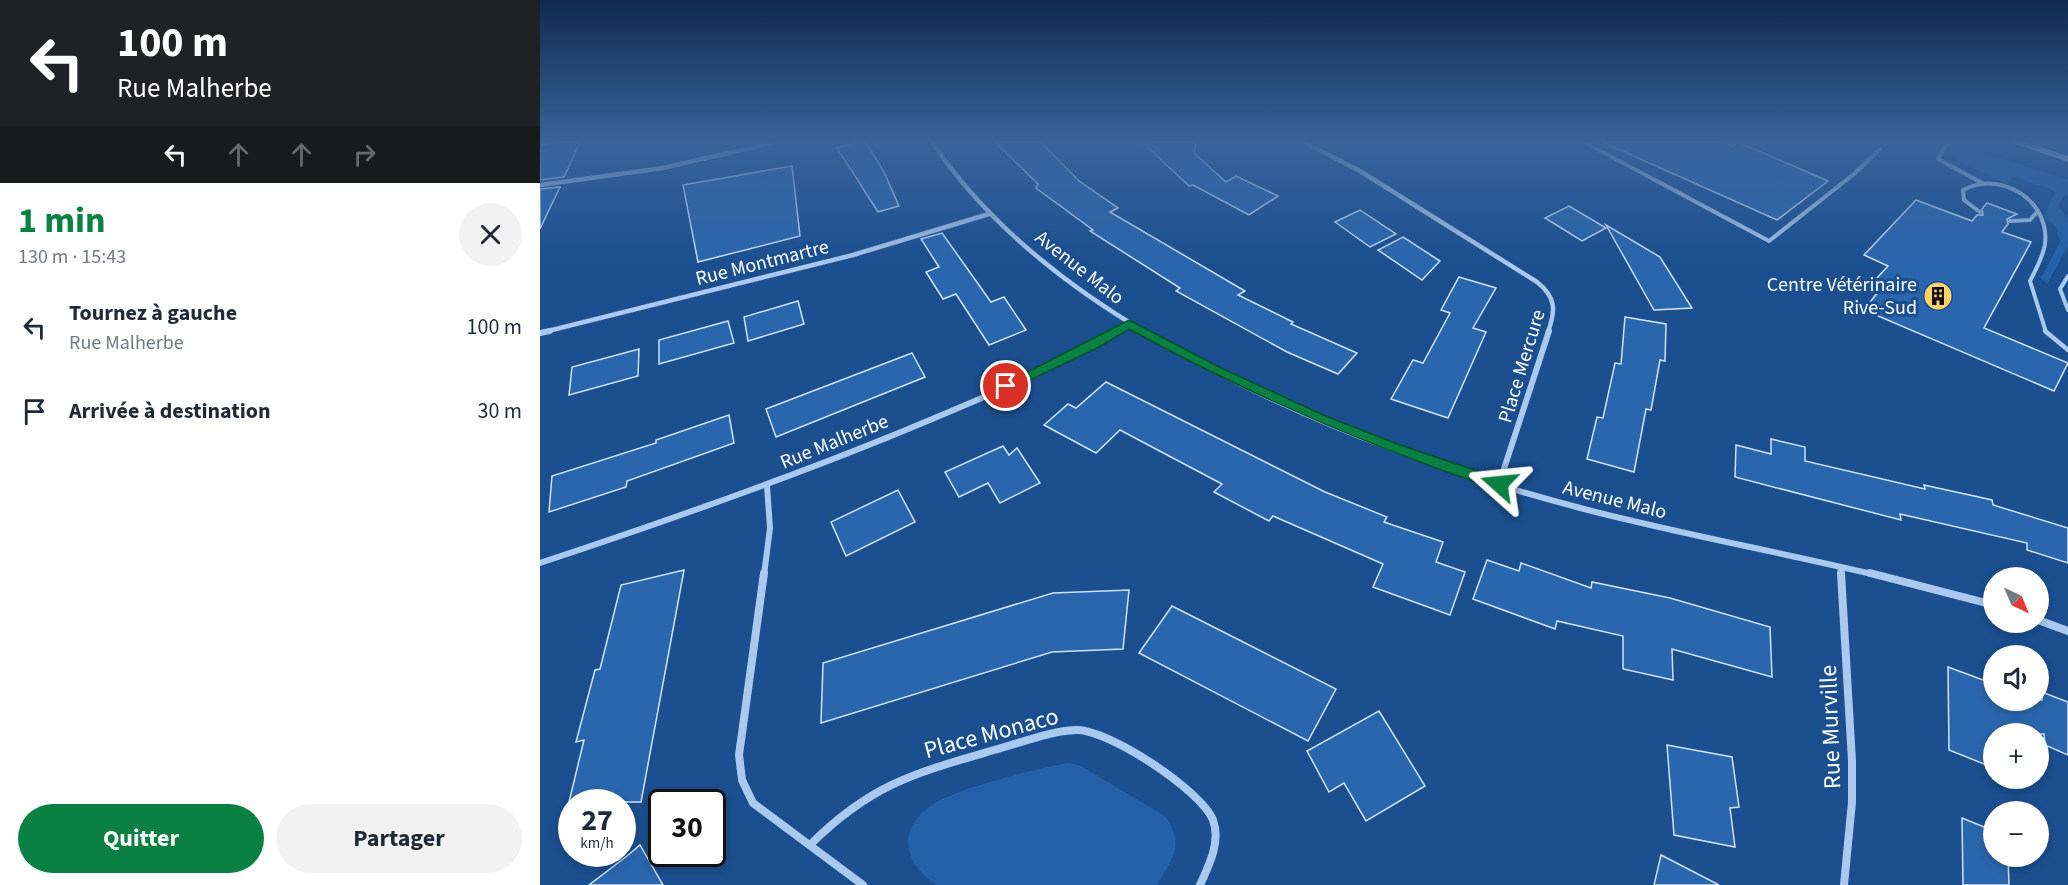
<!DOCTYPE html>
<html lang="fr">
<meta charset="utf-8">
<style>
:root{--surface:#fff;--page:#f2f2f3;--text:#1f2937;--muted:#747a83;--accent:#0b8043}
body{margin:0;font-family:"Source Sans 3",sans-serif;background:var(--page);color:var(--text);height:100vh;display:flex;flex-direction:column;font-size:22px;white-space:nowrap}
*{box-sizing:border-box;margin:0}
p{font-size:20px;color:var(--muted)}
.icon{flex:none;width:33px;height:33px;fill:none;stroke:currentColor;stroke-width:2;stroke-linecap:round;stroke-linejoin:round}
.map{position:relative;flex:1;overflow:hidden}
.sheet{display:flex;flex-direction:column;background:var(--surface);width:540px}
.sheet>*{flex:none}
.guide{background:#202124;color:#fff;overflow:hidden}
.needle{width:39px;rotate:136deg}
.fabs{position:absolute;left:1443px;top:567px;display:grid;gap:12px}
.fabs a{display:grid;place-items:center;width:66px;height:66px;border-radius:50%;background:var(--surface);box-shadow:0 3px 9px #0003;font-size:30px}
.speed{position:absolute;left:18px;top:789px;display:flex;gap:12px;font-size:30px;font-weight:700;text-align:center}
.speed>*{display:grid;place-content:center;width:78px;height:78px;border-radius:50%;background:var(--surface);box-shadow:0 3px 9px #0003;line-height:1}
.speed small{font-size:15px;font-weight:400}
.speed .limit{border:3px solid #111;border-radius:9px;background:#fff;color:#111}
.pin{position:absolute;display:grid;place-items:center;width:51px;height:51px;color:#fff;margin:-26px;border:3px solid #fff;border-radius:50%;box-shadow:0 2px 6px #0007}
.me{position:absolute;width:66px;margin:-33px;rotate:288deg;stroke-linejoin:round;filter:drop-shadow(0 0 4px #0008)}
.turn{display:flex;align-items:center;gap:21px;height:126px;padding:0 18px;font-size:27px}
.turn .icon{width:78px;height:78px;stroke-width:2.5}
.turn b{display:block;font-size:42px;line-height:51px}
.lanes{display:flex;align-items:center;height:57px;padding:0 18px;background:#0003;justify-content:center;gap:30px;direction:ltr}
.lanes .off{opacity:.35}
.round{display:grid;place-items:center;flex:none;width:63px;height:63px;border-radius:32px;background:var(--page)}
.summary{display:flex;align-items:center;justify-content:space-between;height:102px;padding:0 18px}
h1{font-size:36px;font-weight:700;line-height:45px;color:var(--accent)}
.button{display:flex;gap:12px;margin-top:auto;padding:12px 18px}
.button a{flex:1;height:69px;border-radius:36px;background:var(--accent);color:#fff;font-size:24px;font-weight:700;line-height:69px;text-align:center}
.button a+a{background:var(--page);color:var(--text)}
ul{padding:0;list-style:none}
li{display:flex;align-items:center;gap:18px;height:84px;padding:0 18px}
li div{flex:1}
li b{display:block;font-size:22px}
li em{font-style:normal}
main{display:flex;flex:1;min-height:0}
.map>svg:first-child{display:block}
.green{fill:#2461a8}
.building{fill:#2a66ad;stroke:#cfe3fa;stroke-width:1.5}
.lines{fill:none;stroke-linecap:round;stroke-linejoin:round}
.lane-far1{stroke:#a9c9ee;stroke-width:4}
.lane{stroke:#a9c9ee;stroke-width:4.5}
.street-far2{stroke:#a9c9ee;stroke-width:4.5}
.street-far1{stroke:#a9c9ee;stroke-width:6}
.street{stroke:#a9c9ee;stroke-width:8}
.primary{fill:#f0f6ff;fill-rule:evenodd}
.route{fill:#0b8043;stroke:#07532c;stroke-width:1.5}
.labels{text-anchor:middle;stroke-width:6;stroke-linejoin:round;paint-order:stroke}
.street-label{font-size:20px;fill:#fff;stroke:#1b4f8f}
.poi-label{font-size:20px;fill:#fff;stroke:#1b4f8f;text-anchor:end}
.near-street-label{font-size:24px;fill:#fff;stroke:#1b4f8f}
</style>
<main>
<section class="sheet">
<div class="guide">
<div class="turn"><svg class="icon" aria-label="left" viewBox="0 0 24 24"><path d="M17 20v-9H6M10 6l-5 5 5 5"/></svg><div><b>100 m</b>Rue Malherbe</div></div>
<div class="lanes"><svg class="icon" aria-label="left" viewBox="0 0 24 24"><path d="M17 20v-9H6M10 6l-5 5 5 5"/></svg><svg class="icon off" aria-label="ahead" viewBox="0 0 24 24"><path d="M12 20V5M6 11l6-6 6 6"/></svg><svg class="icon off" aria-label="ahead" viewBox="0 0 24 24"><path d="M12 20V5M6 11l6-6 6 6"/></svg><svg class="icon off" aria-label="right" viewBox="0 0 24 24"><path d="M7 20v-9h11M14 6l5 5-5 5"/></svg></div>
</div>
<div class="summary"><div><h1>1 min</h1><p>130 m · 15:43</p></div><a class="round"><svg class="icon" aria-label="close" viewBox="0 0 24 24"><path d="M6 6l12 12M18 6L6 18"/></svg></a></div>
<ul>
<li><svg class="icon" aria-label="left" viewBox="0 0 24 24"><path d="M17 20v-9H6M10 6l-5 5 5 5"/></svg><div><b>Tournez à gauche</b><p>Rue Malherbe</p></div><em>100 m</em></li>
<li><svg class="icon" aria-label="arrive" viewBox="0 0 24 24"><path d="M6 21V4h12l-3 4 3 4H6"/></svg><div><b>Arrivée à destination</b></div><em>30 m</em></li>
</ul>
<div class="button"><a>Quitter</a><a>Partager</a></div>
</section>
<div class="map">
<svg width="1528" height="885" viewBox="0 0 1528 885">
<rect width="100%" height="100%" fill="#1b4f8f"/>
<g class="green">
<polygon points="1426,147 1528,180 1528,196 1525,195 1518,206 1528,218 1528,246 1507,284 1501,278 1520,242 1516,227 1504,216 1515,191 1472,176 1466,184 1416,160"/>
<path d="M530 763 541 766 625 816C645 845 633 858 617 885H396C363 862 356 829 393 804 417 789 502 766 530 763Z"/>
</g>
<g class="building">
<polygon points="19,142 40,142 24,177 0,180 0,145"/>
<polygon points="318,142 326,142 344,172 359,206 338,212 297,148"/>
<polygon points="455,142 501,142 539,181 578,208 570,212 705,291 698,295 753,322 751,324 817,353 798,374 747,352 636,291 640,288 550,231 553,230 496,188 498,184"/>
<polygon points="602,142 656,142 654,153 686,182 696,176 738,196 709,215 653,185 649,186"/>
<polygon points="1062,142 1183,142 1192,146 1198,142 1288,181 1237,220"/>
<polygon points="252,166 260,236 158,262 143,185"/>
<polygon points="20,187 0,229 0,189"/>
<polygon points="1376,200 1432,221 1437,215 1443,215 1442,209 1447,203 1477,214 1467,219 1468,224 1462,232 1491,242 1444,328 1528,363 1514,391 1324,310 1345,283 1336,279 1348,266 1324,255"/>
<polygon points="1029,206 1066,228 1042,241 1005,218"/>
<polygon points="820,210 856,234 830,247 795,222"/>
<polygon points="1066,225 1120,257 1152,308 1114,310"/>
<polygon points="402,233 451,302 464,297 486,330 449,345 416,294 403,299 386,272 399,267 381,239"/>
<polygon points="863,237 900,261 882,280 838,250"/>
<polygon points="919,277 956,288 933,328 946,332 908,418 851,399 873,360 883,363 910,313 901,310"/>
<polygon points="258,301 264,324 208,341 204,317"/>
<polygon points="1085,317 1126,324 1125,361 1120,360 1111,410 1106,409 1094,472 1047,459 1057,417 1063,418 1075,363 1081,364"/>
<polygon points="188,321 194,343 119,364 119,340"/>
<polygon points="99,349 98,376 29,395 32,367"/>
<polygon points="372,353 385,377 236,437 226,409"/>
<polygon points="566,382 785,492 847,517 844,522 903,542 896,562 925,572 910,615 833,587 843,564 733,516 729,521 674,492 682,484 580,430 556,453 504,425 528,404 536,408"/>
<polygon points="189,415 194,443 87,481 86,487 9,512 12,476 116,443 116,440"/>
<polygon points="1231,439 1265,447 1265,461 1385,489 1384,485 1452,500 1453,505 1528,528 1528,563 1487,550 1487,543 1360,514 1361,520 1195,477 1196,445 1231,454"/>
<polygon points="463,446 469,455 477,448 500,483 460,503 448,483 419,497 405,472"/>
<polygon points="358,490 375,522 306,556 291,522"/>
<polygon points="947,560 979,571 981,563 1051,588 1052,582 1130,598 1230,627 1232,677 1132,649 1133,680 1083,669 1083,636 1017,621 1015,629 933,599"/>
<polygon points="144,570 101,802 29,802 44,740 36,742 55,670 60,669 81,585"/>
<polygon points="589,590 583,649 512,652 281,723 283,663 513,593"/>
<polygon points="632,606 796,689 768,741 599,653"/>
<polygon points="1408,667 1454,684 1454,700 1502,700 1502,692 1528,702 1528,755 1505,745 1504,734 1454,734 1454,768 1409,750"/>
<polygon points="839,711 885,786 826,821 804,783 789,792 767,751"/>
<polygon points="1127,745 1192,757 1199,807 1190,808 1195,847 1134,835"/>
<polygon points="1422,818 1454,831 1454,856 1468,856 1469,885 1423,885"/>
<polygon points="100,845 123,885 49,885 87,856"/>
<polygon points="1121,855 1179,885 1114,885"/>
</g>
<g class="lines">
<g class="lane-far1">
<polyline points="1044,142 1229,241 1314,174 1340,149"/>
<polyline points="1408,142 1398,159 1442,183"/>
<path d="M1498 211C1513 238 1503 256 1490 281L1506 332"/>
<path d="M1440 212 1424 200 1423 190C1449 176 1482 186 1498 211L1490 220 1470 221"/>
<polyline points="1528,276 1520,289 1528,310"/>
</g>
<polyline class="lane" points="1505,331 1528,350"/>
<g class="street-far2">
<path d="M392 142C445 221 524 284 605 332"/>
<path d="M764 142 820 171 997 282C1016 297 1016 310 1008 332"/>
<polyline points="0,185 123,168 236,142"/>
<polyline points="4,332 313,255 449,214"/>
<polyline points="576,332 589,324"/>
</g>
<g class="street-far1">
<path d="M603 331C740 412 890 469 1044 509 1141 534 1239 552 1336 575"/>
<polyline points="0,333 10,331"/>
<polyline points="959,484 1009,331"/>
<path d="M0 563C130 520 259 475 385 422 451 394 517 368 578 331"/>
<polyline points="1301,568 1301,575"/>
<polyline points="224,575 230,528 227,486"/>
</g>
<g class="street">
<polyline points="224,573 199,755 202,780 213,803 323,885"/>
<polyline points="1301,573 1312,761 1312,802 1304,885"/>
<polyline points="1330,573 1454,605"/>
<polyline points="1498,620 1528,631"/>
<path d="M270 845C333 782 379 772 461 748 486 741 511 731 536 730 568 729 661 790 673 820 681 842 669 865 660 885"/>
</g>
<polygon class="primary" points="1469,142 1486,142 1528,156 1528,162"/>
</g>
<linearGradient id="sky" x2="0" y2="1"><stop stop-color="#0f2b4f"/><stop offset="0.53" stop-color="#39639b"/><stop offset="1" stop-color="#39639b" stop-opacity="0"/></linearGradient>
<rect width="1528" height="266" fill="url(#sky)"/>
<path class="route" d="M589 320 679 367 783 415 860 445 964 480 967 484 959 490C830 447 708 394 589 329L559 347 471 389 466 391 460 386Z"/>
<defs>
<g id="building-disc" transform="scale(1.5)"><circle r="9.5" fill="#ffd166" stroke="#1b4f8f"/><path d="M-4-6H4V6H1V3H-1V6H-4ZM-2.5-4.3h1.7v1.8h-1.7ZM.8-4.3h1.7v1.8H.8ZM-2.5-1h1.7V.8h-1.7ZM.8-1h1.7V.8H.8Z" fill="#111"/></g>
</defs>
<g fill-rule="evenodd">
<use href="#building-disc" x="1398" y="296"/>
</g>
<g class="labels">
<g class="street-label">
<text transform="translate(222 262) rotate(-14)" y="7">Rue Montmartre</text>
<text transform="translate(540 267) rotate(38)" y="7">Avenue Malo</text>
<text transform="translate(981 366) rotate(-73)" y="7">Place Mercure</text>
<text transform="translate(294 441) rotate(-22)" y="7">Rue Malherbe</text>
<text transform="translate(1075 499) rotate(14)" y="7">Avenue Malo</text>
</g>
<g class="poi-label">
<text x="1377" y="291">Centre Vétérinaire<tspan x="1377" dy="23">Rive-Sud</tspan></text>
</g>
<g class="near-street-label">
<text transform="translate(1290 727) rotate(-92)" y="8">Rue Murville</text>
<text transform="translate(451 733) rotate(-15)" y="8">Place Monaco</text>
</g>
</g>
</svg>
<div class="fabs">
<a><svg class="needle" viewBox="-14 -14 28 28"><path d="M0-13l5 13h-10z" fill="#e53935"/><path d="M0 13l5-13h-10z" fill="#747a83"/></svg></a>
<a><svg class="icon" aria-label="sound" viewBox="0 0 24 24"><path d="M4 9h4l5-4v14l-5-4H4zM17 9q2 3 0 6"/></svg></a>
<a>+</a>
<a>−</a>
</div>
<div class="speed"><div>27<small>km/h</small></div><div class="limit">30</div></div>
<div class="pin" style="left:466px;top:386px;background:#d93025"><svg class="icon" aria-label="arrive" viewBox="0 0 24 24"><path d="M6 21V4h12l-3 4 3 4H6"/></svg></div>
<svg class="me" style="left:959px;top:484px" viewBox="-20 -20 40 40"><path d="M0-17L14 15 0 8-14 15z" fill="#0b8043" stroke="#fff" stroke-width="4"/></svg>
</div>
</main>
